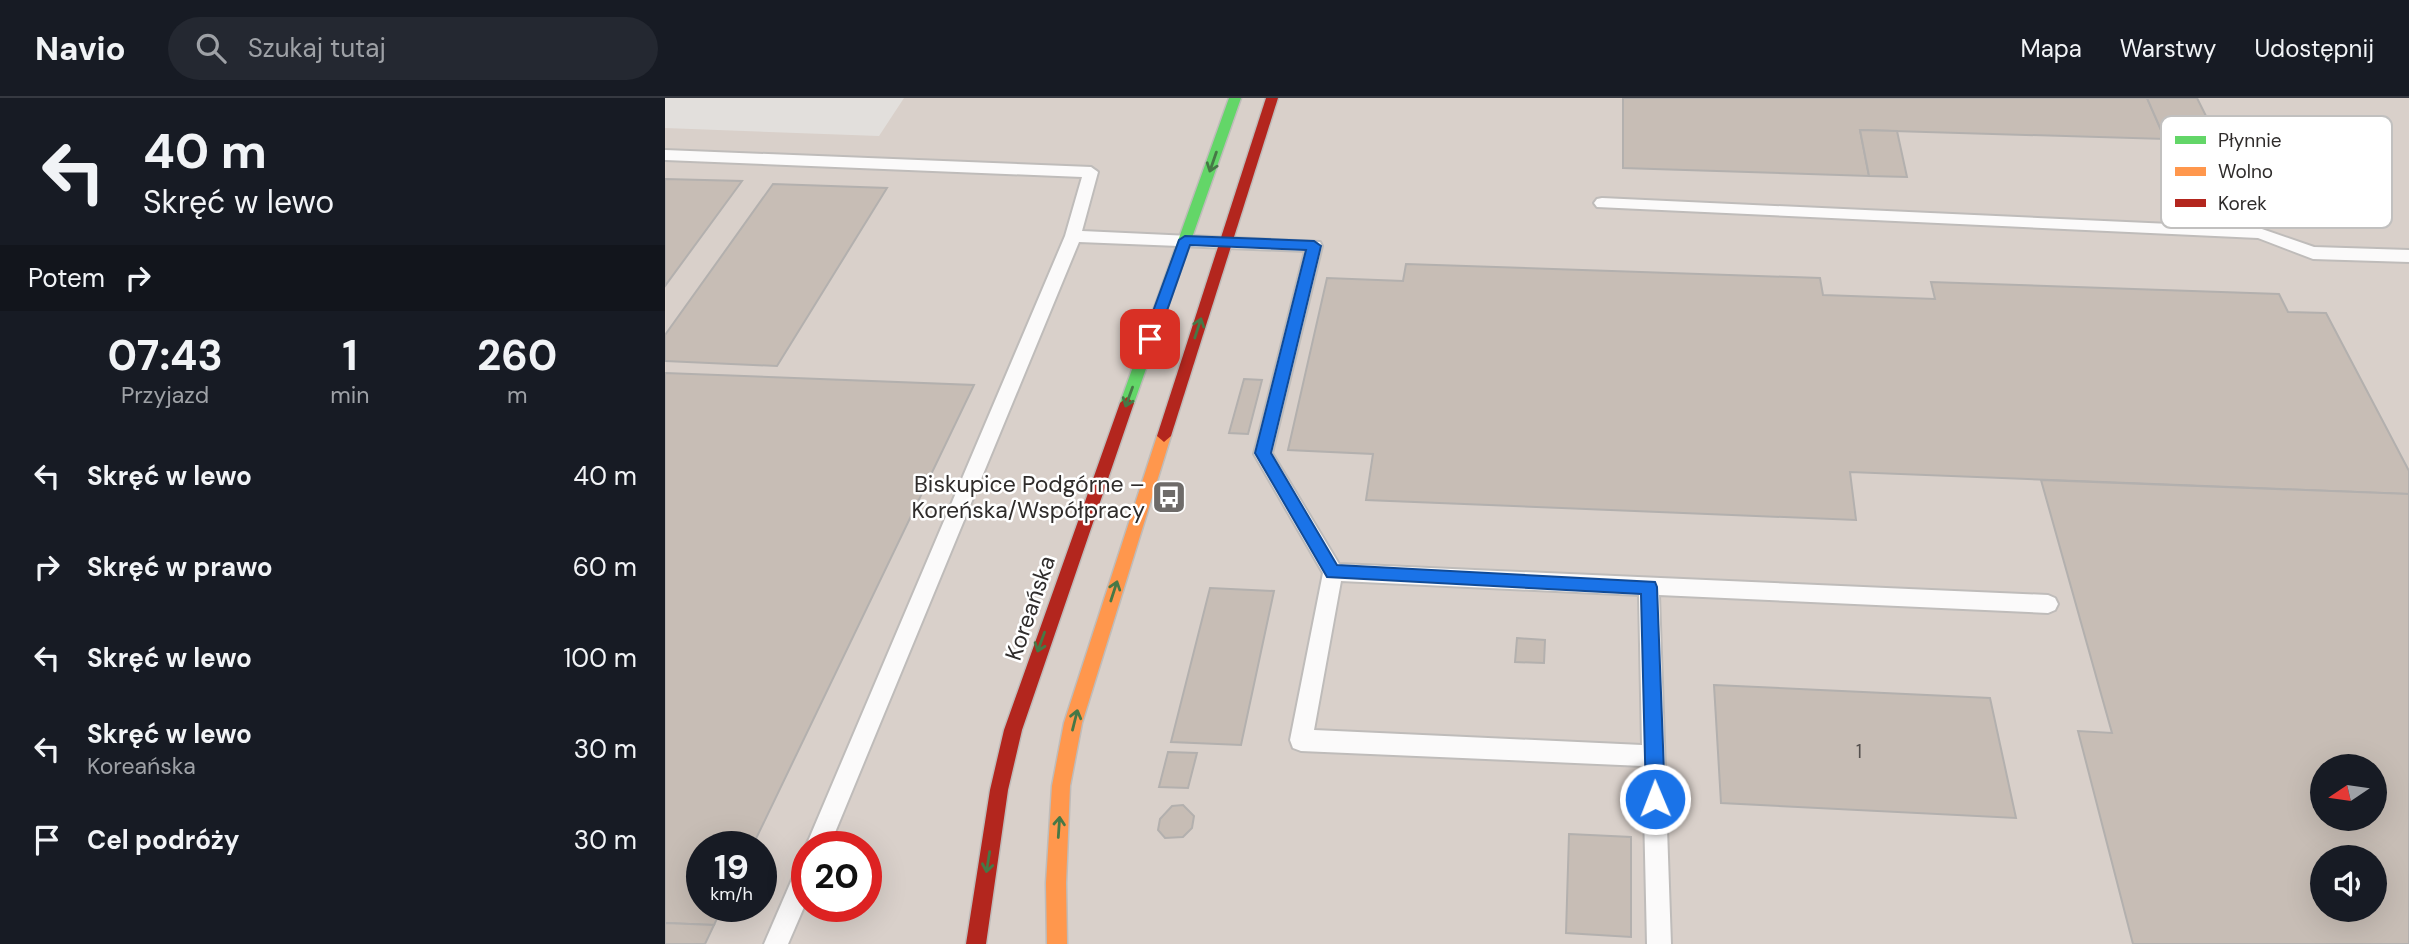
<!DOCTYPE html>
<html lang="pl">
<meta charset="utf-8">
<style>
:root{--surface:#171b24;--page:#242831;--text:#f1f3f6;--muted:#9ea1a6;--line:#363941}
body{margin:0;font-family:"DM Sans",sans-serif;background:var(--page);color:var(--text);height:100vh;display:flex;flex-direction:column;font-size:26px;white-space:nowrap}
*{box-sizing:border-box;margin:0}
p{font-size:23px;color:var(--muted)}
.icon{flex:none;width:38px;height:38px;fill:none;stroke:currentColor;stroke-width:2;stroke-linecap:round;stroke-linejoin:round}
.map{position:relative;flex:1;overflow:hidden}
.details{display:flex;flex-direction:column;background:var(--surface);width:665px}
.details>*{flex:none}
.guide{background:#171b24;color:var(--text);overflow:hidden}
.needle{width:46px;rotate:257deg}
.buttons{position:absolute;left:1645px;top:656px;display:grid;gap:14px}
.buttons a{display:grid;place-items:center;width:77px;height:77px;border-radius:50%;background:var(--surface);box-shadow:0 7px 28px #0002;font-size:35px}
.speed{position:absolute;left:21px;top:733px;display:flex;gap:14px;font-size:35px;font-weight:700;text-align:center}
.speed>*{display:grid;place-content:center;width:91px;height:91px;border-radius:50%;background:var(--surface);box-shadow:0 7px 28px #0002;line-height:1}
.speed small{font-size:18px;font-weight:400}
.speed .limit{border:10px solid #d22;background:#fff;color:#111}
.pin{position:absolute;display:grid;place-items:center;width:60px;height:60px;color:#fff;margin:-30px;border-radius:14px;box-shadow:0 4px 10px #0006}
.me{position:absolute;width:77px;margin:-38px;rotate:359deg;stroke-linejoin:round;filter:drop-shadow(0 0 5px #0008)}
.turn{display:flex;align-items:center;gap:24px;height:147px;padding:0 28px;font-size:32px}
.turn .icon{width:91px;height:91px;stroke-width:2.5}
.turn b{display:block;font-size:49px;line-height:60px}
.then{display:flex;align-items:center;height:66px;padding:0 28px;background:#0003;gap:14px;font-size:26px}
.eta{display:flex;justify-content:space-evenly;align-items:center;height:119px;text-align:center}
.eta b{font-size:42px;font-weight:700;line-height:49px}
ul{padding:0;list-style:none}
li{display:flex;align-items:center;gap:21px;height:91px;padding:0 28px}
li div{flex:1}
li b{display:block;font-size:26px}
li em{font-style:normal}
header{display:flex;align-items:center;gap:42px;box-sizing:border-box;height:98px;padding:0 35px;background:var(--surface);border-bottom:2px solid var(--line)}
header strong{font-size:33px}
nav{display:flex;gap:38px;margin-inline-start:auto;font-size:24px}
.search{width:490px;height:63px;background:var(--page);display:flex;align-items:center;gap:18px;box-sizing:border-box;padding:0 24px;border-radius:38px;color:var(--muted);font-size:26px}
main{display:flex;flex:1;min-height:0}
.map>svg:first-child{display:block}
.built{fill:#d9d0ca;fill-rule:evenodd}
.building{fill:#c7bdb5;stroke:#b3b0ae;stroke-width:2;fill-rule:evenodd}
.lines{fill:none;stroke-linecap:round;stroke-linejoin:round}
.lane-casing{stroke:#bfbcba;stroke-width:4}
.fast-casing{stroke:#bfbcba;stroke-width:3}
.slow-casing{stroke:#bfbcba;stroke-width:3}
.jam-casing{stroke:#bfbcba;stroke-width:3}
.lane{fill:#fbfafa;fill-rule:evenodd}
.fast{fill:#63d668;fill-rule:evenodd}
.slow{fill:#ff974d;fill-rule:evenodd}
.jam{fill:#b3261e;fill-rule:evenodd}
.oneway{stroke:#467846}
.route{fill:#1a73e8;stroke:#114b97;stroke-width:2}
.labels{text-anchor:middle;stroke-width:5;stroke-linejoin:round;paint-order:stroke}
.number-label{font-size:19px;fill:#55504e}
.poi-label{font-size:23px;fill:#2f2c2b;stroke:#fff;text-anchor:end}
.street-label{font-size:23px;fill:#2f2c2b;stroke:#fff}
.key{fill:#fff;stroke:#c1c0bf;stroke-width:2}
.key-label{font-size:19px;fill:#2f2c2b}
</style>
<header>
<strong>Navio</strong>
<div class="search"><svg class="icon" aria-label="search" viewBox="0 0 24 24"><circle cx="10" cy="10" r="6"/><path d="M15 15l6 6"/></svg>Szukaj tutaj</div>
<nav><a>Mapa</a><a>Warstwy</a><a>Udostępnij</a></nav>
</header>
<main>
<section class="details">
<div class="guide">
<div class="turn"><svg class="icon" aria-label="left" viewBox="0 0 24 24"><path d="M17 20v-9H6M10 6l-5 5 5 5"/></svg><div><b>40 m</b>Skręć w lewo</div></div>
<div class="then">Potem<svg class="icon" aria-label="right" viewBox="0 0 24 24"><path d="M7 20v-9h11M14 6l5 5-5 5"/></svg></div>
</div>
<div class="eta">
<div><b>07:43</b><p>Przyjazd</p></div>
<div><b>1</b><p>min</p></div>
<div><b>260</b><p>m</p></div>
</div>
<ul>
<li><svg class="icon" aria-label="left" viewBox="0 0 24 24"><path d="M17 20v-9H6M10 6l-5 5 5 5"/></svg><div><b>Skręć w lewo</b></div><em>40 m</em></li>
<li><svg class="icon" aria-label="right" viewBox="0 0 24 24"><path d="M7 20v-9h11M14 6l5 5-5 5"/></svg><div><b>Skręć w prawo</b></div><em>60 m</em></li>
<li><svg class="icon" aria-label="left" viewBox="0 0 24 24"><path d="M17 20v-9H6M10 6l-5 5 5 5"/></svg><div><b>Skręć w lewo</b></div><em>100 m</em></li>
<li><svg class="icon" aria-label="left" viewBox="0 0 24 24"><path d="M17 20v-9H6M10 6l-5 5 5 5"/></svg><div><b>Skręć w lewo</b><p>Koreańska</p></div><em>30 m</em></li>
<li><svg class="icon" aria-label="arrive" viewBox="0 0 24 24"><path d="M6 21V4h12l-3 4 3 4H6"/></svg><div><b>Cel podróży</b></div><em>30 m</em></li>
</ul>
</section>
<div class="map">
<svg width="1744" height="846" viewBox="0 0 1744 846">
<rect width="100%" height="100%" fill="#e2dfdc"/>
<path class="built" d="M239 0H1744V846H0V30L214 38ZM1657 668H1710V721H1657ZM37 749H96V808H37ZM142 749H201V808H142ZM1657 760H1710V812H1657Z"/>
<g class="building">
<polygon points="958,0 1482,0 1500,41 1195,32 1204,78 958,70"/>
<polygon points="1482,0 1532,0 1553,42 1500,41"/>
<polygon points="1195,32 1232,33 1242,79 1204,78"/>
<polygon points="0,81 77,83 0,188"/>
<polygon points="108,86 222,90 112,268 0,263 0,237"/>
<polygon points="741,166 1155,180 1158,197 1270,201 1266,184 1614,196 1623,214 1661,215 1744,373 1744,396 1185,374 1191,422 701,402 708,356 623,352 662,180 738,183"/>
<polygon points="0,275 309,287 87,749 37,749 37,808 58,808 49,827 0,825"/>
<polygon points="579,281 597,282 583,336 564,335"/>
<path d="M1376 382 1744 396V846H1468L1413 633 1447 635ZM1657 668H1710V721H1657ZM1657 760H1710V812H1657Z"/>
<polygon points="545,490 609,493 576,647 506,644"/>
<polygon points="852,540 880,542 879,565 850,564"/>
<polygon points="1049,587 1325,600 1351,720 1056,705"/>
<polygon points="503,654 532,655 523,690 494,689"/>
<polygon points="518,707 529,718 527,730 518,739 500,740 493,732 495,721 507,708"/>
<polygon points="904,736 966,739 966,839 901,835"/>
<polygon points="0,825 49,827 40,846 0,846"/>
</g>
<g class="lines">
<g class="lane-casing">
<g id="lane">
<path d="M0 52 426 69 433 74 417 133 655 144 657 148 607 355 674 466 1383 497 1390 500 1393 506 1390 512 1383 515 994 497 1006 846H982L978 668 636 653 628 650 625 642 658 475 589 356 640 153 414 144 164 749H142V752L140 749 144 741 400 138 417 79 0 62ZM676 483 974 497 977 647 649 632Z"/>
<polygon points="937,100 1594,130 1649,149 1744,152 1744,164 1648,161 1593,140 932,109 929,105 932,101"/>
<polygon points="142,761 142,802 123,846 99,846 134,765"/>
</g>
</g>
<g class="fast-casing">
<polygon id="fast" points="564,0 576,0 469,305 467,309 457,309 455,305"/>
</g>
<g class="slow-casing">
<polygon id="slow" points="499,332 506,338 417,625 405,688 401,785 402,846 382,846 381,785 387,688 399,625 492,338"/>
</g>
<g class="jam-casing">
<g id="jam">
<polygon points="601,0 613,0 506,338 499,344 492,338"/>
<polygon points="462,299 469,305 357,632 343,692 321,846 301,846 325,692 339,632 455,305"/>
</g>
</g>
<use href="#lane" class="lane"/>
<use href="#fast" class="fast"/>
<use href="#slow" class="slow"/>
<use href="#jam" class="jam"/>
</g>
<defs><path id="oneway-shaft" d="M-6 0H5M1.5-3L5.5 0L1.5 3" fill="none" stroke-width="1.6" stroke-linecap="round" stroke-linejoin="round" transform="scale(1.75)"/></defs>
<g class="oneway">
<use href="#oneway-shaft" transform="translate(548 64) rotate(109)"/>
<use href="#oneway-shaft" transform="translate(533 230) rotate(-72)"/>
<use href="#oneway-shaft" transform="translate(464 299) rotate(110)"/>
<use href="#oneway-shaft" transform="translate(449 493) rotate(-72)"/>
<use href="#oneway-shaft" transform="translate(376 544) rotate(110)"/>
<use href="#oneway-shaft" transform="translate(410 622) rotate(-76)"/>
<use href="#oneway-shaft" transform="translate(394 729) rotate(-86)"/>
<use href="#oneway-shaft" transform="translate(323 764) rotate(99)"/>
</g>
<polygon class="route" points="520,138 649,143 656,148 606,355 672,467 990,484 992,489 1000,701 997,708 990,710 984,708 981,701 976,496 662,479 590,355 641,152 525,147 492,241 490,245 480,245 478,241 514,142"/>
<defs>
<g id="bus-square" transform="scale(1.75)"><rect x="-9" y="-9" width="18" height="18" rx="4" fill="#6e6b69" stroke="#fff"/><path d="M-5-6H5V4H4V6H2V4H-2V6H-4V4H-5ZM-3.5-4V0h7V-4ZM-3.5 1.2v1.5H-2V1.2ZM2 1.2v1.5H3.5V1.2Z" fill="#fff"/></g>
</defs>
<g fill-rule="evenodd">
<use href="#bus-square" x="504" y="399"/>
</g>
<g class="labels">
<g class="number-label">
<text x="1194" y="660">1</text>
</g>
<g class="poi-label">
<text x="480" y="394">Biskupice Podgórne –<tspan x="480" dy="26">Koreńska/Współpracy</tspan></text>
</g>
<g class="street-label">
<text transform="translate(365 510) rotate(-71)" y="8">Koreańska</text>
</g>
</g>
<rect x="1496" y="18" width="231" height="112" rx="10" class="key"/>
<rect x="1510" y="38" width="31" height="8" fill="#63d668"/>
<rect x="1510" y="69" width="31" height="9" fill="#ff974d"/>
<rect x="1510" y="101" width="31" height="8" fill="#b3261e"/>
<g class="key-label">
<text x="1553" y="49">Płynnie</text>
<text x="1553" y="80">Wolno</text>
<text x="1553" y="112">Korek</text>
</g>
</svg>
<div class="buttons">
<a><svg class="needle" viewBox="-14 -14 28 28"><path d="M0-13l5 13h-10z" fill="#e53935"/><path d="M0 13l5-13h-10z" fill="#9ea1a6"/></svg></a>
<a><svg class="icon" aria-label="sound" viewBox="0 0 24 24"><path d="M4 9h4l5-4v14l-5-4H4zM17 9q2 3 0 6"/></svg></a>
</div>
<div class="speed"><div>19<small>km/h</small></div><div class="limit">20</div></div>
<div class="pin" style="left:485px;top:241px;background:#d93025"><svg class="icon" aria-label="arrive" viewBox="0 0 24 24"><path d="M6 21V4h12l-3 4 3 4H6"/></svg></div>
<svg class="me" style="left:990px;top:701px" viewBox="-20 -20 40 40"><circle r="17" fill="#1a73e8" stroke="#fff" stroke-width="3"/><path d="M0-11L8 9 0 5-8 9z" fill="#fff"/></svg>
</div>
</main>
